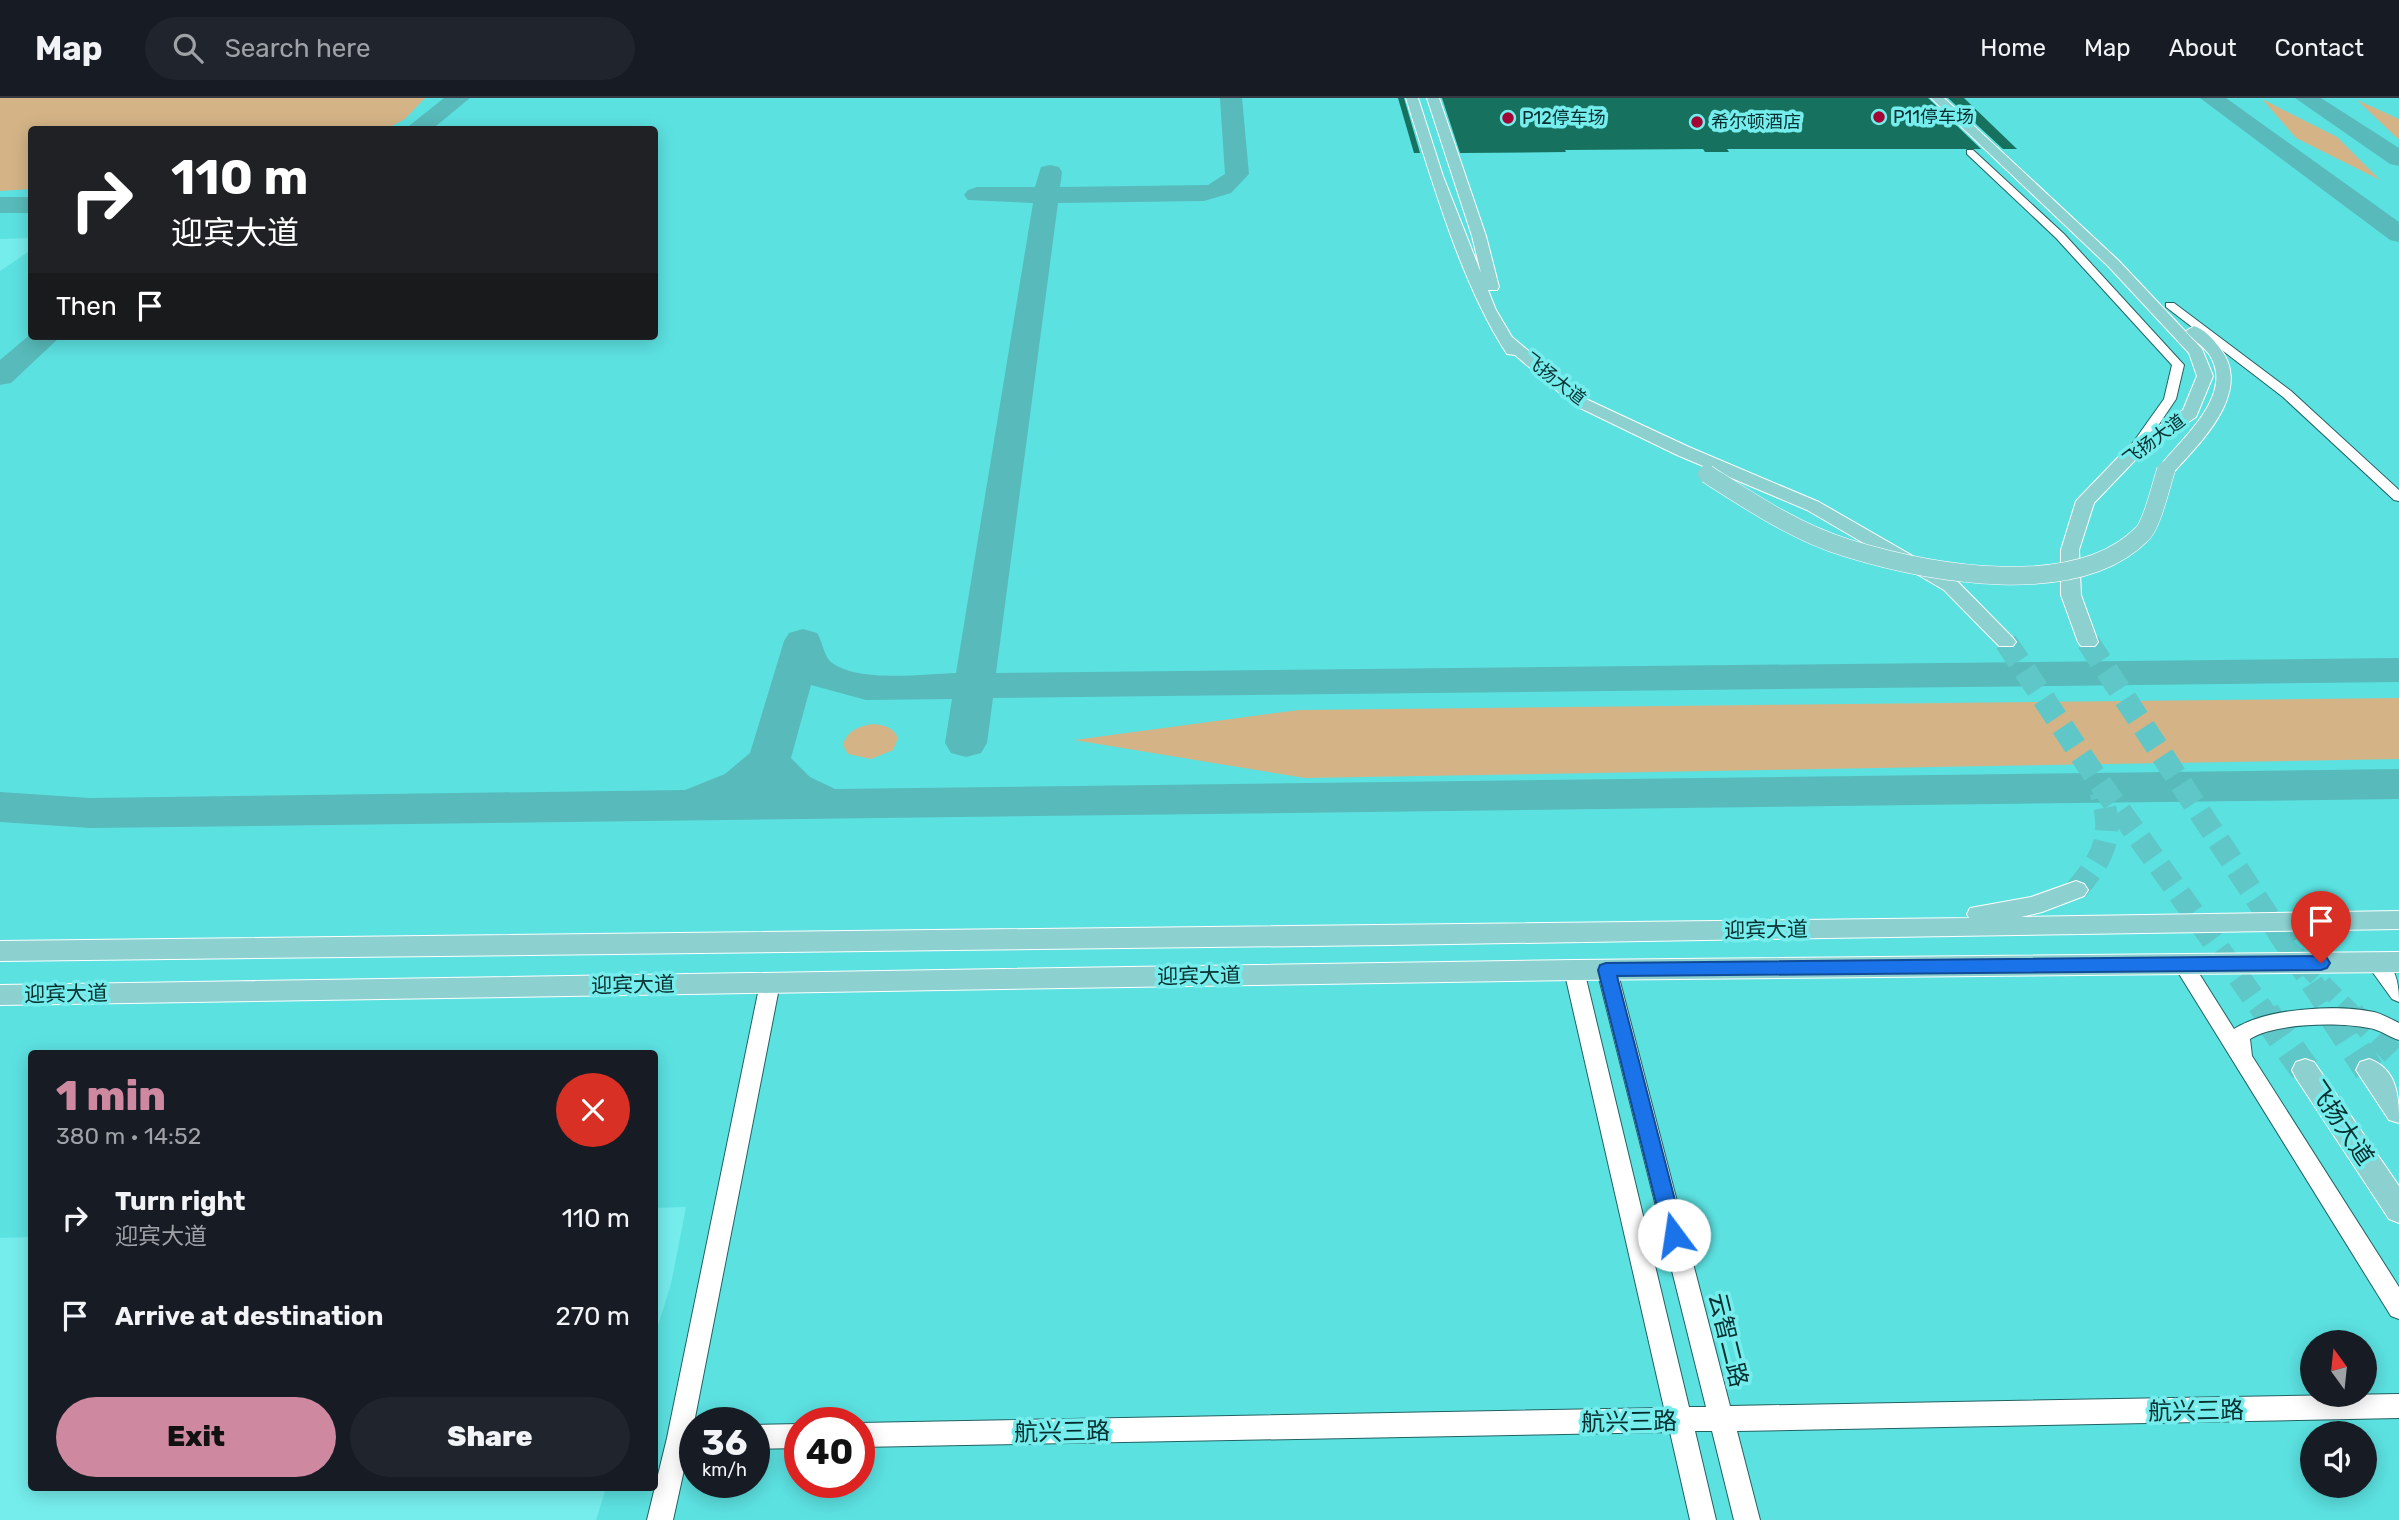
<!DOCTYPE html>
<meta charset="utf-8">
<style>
:root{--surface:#171b24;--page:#20242c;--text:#f1f3f6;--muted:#9ea1a6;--line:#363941;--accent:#ce889f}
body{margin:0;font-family:Rubik,"Noto Sans SC",sans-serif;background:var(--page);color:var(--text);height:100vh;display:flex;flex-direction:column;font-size:26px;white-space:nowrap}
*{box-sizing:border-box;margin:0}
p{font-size:23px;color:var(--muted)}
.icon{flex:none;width:38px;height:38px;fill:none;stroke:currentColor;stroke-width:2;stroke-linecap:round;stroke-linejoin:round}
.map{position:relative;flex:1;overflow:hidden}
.details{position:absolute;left:28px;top:952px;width:630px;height:441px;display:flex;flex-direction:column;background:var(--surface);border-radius:7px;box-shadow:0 4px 18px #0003}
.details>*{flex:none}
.banner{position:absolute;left:28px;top:28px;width:630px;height:214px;border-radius:7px;box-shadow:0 4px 18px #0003;background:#202124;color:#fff;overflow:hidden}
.needle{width:46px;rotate:345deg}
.tools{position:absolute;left:2300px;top:1232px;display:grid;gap:14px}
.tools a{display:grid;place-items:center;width:77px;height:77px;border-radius:50%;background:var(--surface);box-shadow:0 4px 18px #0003;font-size:35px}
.speed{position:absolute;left:679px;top:1309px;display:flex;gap:14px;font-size:35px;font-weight:700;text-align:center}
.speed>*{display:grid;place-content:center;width:91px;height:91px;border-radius:50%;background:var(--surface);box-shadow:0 4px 18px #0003;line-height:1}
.speed small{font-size:18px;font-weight:400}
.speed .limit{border:10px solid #d22;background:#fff;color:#111}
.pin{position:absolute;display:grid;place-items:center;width:60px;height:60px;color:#fff;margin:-72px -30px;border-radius:50% 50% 50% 0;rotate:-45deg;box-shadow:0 0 7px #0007}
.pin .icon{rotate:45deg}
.me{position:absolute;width:77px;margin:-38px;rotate:346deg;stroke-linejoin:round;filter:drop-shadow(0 0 5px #0008)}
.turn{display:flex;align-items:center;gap:24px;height:147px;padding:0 28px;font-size:32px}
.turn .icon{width:91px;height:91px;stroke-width:2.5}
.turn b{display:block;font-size:49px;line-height:60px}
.then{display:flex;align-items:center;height:66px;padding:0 28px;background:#0003;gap:14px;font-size:26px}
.round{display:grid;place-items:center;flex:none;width:74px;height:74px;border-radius:37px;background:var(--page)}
.head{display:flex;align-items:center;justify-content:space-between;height:119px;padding:0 28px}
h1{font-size:42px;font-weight:800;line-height:52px;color:var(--accent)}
.cta{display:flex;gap:14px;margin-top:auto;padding:14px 28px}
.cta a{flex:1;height:80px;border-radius:42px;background:var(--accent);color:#111;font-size:28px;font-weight:800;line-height:80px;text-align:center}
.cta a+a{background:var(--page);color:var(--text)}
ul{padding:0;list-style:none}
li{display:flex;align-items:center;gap:21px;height:98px;padding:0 28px}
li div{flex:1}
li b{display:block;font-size:26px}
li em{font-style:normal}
header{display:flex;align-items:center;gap:42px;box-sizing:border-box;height:98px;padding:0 35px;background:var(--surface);border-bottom:2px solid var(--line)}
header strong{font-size:33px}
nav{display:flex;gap:38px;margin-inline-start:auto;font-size:24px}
.search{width:490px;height:63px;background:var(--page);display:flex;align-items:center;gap:18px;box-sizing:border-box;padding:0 24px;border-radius:38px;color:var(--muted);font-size:26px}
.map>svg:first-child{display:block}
.built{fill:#5ce1e1;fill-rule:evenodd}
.green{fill:#d4b487}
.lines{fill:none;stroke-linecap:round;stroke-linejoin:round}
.taxiway{fill:#58baba;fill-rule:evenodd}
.building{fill:#16715f}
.minor-tunnel-far1{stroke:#5fc7c7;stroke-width:18;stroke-dasharray:18 9;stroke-linecap:butt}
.minor-tunnel{stroke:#5fc7c7;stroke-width:23;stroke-dasharray:23 11;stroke-linecap:butt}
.major-tunnel-far1{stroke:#5fc7c7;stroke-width:23;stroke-dasharray:23 11;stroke-linecap:butt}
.major-tunnel{stroke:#5fc7c7;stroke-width:30;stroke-dasharray:30 15;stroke-linecap:butt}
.minor-casing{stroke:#226263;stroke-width:2}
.major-casing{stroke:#fff;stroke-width:2}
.minor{fill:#fff;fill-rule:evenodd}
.major{fill:#8cd0d0;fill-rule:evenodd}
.major-bridge-casing{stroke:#fff;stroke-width:19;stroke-linecap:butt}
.major-bridge{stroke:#8cd0d0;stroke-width:18}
.route{fill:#1a73e8;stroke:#114b97;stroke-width:2}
.poi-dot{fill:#a30634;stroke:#76eded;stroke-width:2.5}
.labels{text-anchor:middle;stroke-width:7;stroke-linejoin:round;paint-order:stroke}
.far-poi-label{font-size:18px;fill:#052e2e;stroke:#76eded;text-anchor:start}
.far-street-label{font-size:18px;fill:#052e2e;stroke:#76eded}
.street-label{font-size:21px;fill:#052e2e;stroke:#76eded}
.near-street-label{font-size:24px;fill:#052e2e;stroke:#76eded}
</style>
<header>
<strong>Map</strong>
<div class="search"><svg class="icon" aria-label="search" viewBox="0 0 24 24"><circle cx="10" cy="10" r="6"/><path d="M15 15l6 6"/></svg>Search here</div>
<nav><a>Home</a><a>Map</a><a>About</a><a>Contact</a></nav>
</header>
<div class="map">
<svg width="2399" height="1422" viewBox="0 0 2399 1422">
<rect width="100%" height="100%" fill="#76eded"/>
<path class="built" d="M0 0H2399V1422H596L606 1390H654L655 1237 671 1186 686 1109 655 1110 654 956H32L31 1139 0 1140V173L31 152 32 238H654V32H32L31 140 0 141ZM2312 1244H2364V1297H2312ZM695 1325H754V1384H695ZM800 1325H859V1384H800ZM2312 1335H2364V1388H2312Z"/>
<g class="green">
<polygon points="0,0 425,0 405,21 386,31 32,32 31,91 0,93"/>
<polygon points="2262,1 2337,39 2380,82 2296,40"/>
<polygon points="2357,2 2399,21 2399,41 2397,40"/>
<polygon points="2399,600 2399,661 1305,680 1074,642 1299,612"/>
<path d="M873 626C884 627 893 629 898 640L893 652 871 661 848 656 843 647C847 632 860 628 873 626Z"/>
</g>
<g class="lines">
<g class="taxiway">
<polygon points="444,0 470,0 431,32 404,32"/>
<path d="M1220 0H1242L1249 76 1231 95 1204 103 1058 105 996 575 2399 560V584L993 600 987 645 981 655 966 659 951 655 945 645 952 601 866 602 811 587 791 660 810 679 835 691 2399 671V701L90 730 0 724V694L90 700 685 692 725 676 750 655 784 543 789 535 803 531 817 535C823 544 823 557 831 564 857 585 924 576 956 575L1033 105 968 102 964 97 968 92 977 89H1035L1041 69 1050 67 1059 69 1062 74 1060 89 1208 87 1225 76Z"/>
<polygon points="2200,0 2226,0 2399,124 2399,144 2390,142"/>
<polygon points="2295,0 2321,0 2399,50 2399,68 2390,66"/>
<rect x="0" y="99" width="32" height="16"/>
<polygon points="32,235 32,238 61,238 11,285 0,287 0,262"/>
</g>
</g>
<g class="building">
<polygon points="1398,0 1404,0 1420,55 1414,55"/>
<polygon points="1442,0 1928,0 1981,51 1727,51 1729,54 1705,54 1703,51 1565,52 1566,54 1460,55"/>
<polygon points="1948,0 1964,0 2017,51 2003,51"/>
</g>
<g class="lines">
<polyline class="minor-tunnel-far1" points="2285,847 2354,917"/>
<polyline class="minor-tunnel" points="2353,915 2399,962"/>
<g class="major-tunnel-far1">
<polyline points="2006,544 2095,678 2266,917"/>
<polyline points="2088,544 2333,917"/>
<path d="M2076 792C2105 758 2114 738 2101 694"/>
</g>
<g class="major-tunnel">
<polyline points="2265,915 2305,972"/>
<polyline points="2332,915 2369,972"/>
</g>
<g class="minor-casing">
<g id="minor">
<polygon points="1967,52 1973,52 2064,136 2184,267 2176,301 2139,356 2129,356 2127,353 2164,301 2172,267 2056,140 1967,56"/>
<polygon points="2166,205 2174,205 2291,293 2399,392 2399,403 2394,402 2283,299 2166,209"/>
<path d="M2376 858C2396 864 2399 886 2399 904L2392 901 2366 865 2369 860Z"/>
<path d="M2183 859 2190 861 2234 931C2267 910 2336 906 2374 914 2382 916 2391 921 2399 925V942C2389 939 2379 931 2369 930 2338 924 2275 925 2250 941L2252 958 2399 1189V1221L2391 1218 2176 871 2173 866 2176 861Z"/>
<polygon points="1574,865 1581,867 1584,872 1689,1309 1706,1309 1597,872 1600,867 1607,865 1614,867 1617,872 1730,1308 2399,1296 2399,1320 1737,1333 1760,1422 1734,1422 1712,1333 1695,1333 1716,1422 1690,1422 1670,1334 859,1349 859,1325 1664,1310 1564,872 1567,867"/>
<polygon points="770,877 777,880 780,885 691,1340 673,1422 647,1422 667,1340 760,885 763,880"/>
<polygon points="800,1326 800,1350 754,1351 754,1327"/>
</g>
</g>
<g class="major-casing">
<g id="major">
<path d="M1406 0H1418L1443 78 1481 175 1472 138 1427 0H1439L1486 138 1499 189 1497 192H1488L1496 212 1512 239 1586 301 1689 349 1819 404 1958 484 2013 540 2016 544 2013 548H1999L1944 492 1807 412 1677 357 1574 307 1515 257 1507 256C1461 186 1432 82 1406 0Z"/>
<polygon points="1931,0 1944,0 2118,162 2202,251 2213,278 2196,319 2140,357 2094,405 2079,452 2081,497 2098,544 2095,548 2081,548 2078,544 2061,497 2061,452 2076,403 2128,349 2183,312 2197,278 2189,255 2108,168"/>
<path d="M2194 228C2204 231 2213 241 2219 249 2255 293 2200 345 2172 376L2166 377 2157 372C2178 343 2237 298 2209 256 2203 248 2193 242 2186 233Z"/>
<polygon points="2076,783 2084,786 2088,792 2084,798 2042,814 2021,819 2399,813 2399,831 1390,847 0,863 0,843 1969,820 1967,816 1970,810 2031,799"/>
<polygon points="2399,854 2399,874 1574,882 0,907 0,887 1574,862"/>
<polygon points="2305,961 2314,964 2399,1088 2399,1125 2389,1121 2296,980 2292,972 2296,964"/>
<path d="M2369 961C2398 971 2399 1000 2399 1025L2389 1022 2356 972 2360 964Z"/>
</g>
</g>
<use href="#minor" class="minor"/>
<use href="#major" class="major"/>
<g class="major-bridge-casing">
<path id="major-bridge" d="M1707 376C1751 404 1797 435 1847 450 1928 475 2076 503 2142 436 2152 427 2161 387 2166 372"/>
</g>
<use href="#major-bridge" class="major-bridge"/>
</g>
<polygon class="route" points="2321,858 2327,860 2330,865 2327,870 2321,872 1617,878 1684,1137 1681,1143 1674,1146 1667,1143 1664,1137 1598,872 1600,867 1606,865"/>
<g class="poi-dot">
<circle cx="1879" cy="19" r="7"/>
<circle cx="1508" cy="20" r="7"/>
<circle cx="1697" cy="24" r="7"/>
</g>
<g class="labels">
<g class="far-poi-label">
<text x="1893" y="25">P11停车场</text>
<text x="1522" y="26">P12停车场</text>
<text x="1711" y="30">希尔顿酒店</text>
</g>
<g class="far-street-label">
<text transform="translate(1555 281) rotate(38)" y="6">飞扬大道</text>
<text transform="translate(2154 342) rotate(-37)" y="6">飞扬大道</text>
</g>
<g class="street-label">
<text transform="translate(1766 832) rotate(-1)" y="7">迎宾大道</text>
<text transform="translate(1199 878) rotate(-1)" y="7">迎宾大道</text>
<text transform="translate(633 887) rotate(-1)" y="7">迎宾大道</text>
<text transform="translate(66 896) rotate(-1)" y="7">迎宾大道</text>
</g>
<g class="near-street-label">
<text transform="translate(2341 1025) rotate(56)" y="8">飞扬大道</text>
<text transform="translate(1728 1242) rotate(76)" y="8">云智二路</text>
<text transform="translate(2196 1313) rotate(-1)" y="8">航兴三路</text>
<text transform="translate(1629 1324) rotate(-1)" y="8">航兴三路</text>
<text transform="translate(1062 1334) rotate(-1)" y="8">航兴三路</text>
</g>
</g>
</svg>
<div class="tools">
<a><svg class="needle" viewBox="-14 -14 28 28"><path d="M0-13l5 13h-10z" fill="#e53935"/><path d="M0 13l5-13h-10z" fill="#9ea1a6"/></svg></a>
<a><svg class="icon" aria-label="sound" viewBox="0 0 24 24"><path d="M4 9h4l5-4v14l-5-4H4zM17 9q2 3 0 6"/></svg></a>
</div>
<div class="speed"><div>36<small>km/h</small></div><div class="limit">40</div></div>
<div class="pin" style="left:2321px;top:865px;background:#d93025"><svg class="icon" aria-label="arrive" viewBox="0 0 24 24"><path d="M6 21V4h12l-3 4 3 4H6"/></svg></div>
<svg class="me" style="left:1674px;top:1137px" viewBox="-20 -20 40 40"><circle r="19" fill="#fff"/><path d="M0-13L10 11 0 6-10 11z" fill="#1a73e8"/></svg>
<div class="banner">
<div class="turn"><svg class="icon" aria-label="right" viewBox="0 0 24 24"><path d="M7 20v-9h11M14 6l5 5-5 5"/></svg><div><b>110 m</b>迎宾大道</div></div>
<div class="then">Then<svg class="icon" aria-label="arrive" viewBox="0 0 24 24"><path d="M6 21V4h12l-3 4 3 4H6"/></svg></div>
</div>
<section class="details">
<div class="head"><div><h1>1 min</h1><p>380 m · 14:52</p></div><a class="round" style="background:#d93025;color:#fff"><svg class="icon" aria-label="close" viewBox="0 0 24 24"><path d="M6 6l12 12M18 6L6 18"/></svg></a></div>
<ul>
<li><svg class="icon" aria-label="right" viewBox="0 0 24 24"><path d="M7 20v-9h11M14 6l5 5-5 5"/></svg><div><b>Turn right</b><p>迎宾大道</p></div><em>110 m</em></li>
<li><svg class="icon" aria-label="arrive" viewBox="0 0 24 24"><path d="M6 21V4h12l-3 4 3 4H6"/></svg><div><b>Arrive at destination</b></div><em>270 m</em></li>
</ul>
<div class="cta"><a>Exit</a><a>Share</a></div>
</section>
</div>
